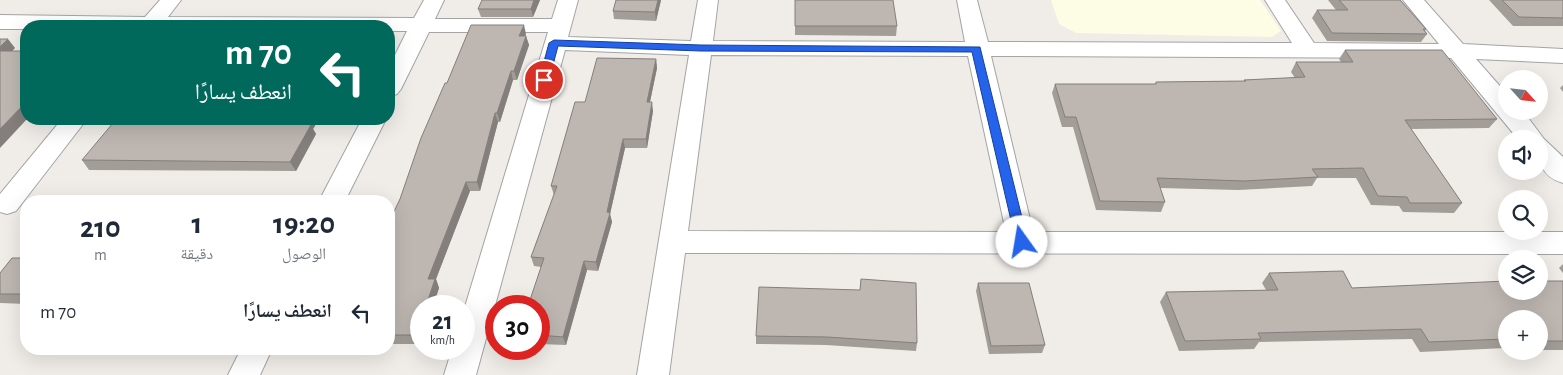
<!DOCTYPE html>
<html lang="ar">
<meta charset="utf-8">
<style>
:root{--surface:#fff;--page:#f2f2f3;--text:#1f2937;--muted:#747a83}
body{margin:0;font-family:"Alegreya Sans","Noto Naskh Arabic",sans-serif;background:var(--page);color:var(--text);direction:rtl;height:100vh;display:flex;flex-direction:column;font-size:19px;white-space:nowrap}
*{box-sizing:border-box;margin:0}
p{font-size:16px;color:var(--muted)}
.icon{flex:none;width:28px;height:28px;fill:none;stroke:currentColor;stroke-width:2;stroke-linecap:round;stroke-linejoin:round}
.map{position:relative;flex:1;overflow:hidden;direction:ltr}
.side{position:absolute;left:20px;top:195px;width:375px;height:160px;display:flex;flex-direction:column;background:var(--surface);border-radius:20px;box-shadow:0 5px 20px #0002;direction:rtl}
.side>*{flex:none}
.banner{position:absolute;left:20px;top:20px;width:375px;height:105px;border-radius:20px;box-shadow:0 5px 20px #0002;direction:rtl;background:#00695c;color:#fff;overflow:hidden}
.needle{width:32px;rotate:117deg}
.tools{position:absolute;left:1498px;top:70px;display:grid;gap:10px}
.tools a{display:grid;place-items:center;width:50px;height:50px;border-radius:50%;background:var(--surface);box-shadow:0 5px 20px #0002;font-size:25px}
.speed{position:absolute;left:410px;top:295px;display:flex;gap:10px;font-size:25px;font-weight:700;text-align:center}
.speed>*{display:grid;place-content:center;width:65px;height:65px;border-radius:50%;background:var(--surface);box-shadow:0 5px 20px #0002;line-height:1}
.speed small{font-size:12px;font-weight:400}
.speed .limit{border:8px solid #d22;background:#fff;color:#111}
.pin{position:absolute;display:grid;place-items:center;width:42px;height:42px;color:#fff;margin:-21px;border:2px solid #fff;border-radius:50%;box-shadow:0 1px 5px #0007}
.me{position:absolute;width:55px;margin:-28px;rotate:347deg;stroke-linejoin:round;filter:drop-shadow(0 0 4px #0008)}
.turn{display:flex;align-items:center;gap:18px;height:105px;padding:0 20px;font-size:22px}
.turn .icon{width:65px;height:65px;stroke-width:2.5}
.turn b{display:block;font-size:35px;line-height:42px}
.eta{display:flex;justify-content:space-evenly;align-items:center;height:85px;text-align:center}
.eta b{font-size:30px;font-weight:600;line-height:35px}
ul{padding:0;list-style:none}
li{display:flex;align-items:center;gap:15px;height:65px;padding:0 20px}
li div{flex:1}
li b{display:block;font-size:19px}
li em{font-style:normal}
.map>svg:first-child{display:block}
.education{fill:#fcfde4}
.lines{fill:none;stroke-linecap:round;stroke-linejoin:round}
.minor-casing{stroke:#a4a4a4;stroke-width:2}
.minor{fill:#fff;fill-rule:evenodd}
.wall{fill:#a39d98}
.shaded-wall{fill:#847f7c}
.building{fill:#bdb6b1;stroke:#847f7c}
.route{fill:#2563eb;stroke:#184099}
</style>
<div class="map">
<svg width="1563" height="375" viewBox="0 0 1563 375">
<rect width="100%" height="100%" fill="#f0ede8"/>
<polygon class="education" points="1051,0 1260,0 1281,31 1272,37 1076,33 1059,24"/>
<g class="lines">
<g class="minor-casing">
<g id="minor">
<path d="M160 0H181L168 17 414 18 424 0H444L435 19H552L558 0H578L568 37 691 41 698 0H718L713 41 965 42 957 0H977L988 42 1292 43 1265 0H1285L1314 43 1439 44 1403 0H1424L1463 44 1563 49V63L1476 59 1506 93V111H1523L1544 139 1563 157V183C1539 176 1539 160 1539 139H1518L1451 58 991 56 1033 232H1563V254L685 253 669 375H637L689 55 565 50 476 375H444L452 349H464V310L548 32H429L401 89 397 94 389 97V67L407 31H389V26H26V29H0V15L145 17ZM711 55 968 56 1006 232 688 231Z"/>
<polygon points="62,119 87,119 16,211 7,214 0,212 0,194"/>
<polygon points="362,119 386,119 345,201 319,201"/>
<polygon points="241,349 272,349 260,375 228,375"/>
</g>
</g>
<use href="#minor" class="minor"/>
</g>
<g class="wall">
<polygon points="540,0 533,17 481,17 478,9"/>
<polygon points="661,0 656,21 614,19 613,11"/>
<polygon points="795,0 897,26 896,36 795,35"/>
<polygon points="1328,0 1400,0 1426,29 1425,31 1427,34 1421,42 1327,41 1312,18 1317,10 1336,10"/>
<polygon points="1489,0 1563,0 1563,26 1513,26"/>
<polygon points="526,34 525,36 526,36 529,45 517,80 513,80 500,122 498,122 480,191 470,191 436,279 439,288 433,306 421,306 420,344 389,344 389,222 400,199"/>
<polygon points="1345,50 1497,119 1489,128 1411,129 1462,203 1454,213 1403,212 1399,206 1371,205 1356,178 1317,178 1312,186 1238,190 1160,188 1165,202 1161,212 1096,210 1073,127 1062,127 1052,93 1055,84 1155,84 1156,82 1244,81 1244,80 1295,78 1291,72 1296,62 1341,62 1339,59"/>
<polygon points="656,59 657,68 650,102 653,111 647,148 625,148 610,214 612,222 598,271 587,270 566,345 539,344 539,306 541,267 534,266 531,257 554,195 551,186"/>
<polygon points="1563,85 1563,92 1560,88"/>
<polygon points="241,119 319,119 313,129 316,134 296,171 89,170 82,160 236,124"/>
<polygon points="26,258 26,304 0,303 0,273"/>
<polygon points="1563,264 1563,273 1559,268"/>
<polygon points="1269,273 1352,288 1563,281 1563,350 1539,350 1539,319 1506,319 1506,348 1420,352 1412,339 1259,342 1254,349 1179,351 1160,302 1166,292 1266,290 1262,283"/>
<polygon points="861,279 917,343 916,351 826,345 756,344 756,336 860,290"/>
<polygon points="978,283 1045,345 1042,353 989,354 976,291"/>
</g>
<g class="shaded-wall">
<polygon points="534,0 540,0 533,17 531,9"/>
<polygon points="658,0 661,0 656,21 655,12"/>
<polygon points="524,25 526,34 522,45 519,36"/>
<polygon points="526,36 529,45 517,80 514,71"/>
<polygon points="8,39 15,48 4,60 0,55 0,47"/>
<polygon points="656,59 657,68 648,111 647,102"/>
<polygon points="511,71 513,80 500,122 497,113"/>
<polygon points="26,102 26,119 27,119 0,148 0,129"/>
<polygon points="652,102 653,111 647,148 646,139"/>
<polygon points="495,113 498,122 480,191 477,182"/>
<polygon points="309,119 319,119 313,129 316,134 296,171 290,162 305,124"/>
<polygon points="623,139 625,148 610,214 612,222 598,271 596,262"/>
<polygon points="466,182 470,191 436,279 439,288 433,306 426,306 428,279"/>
<polygon points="584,261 587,270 566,345 563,337"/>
<polygon points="421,319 421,341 420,344 416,335"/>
</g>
<g class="building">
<polygon points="482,0 534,0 531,9 478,9"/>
<polygon points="616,0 658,0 655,12 613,11"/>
<polygon points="795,0 893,0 897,26 795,26"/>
<polygon points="1339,0 1400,0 1426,29 1423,29 1427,34 1332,33 1317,10 1348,10"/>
<polygon points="1502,0 1563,0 1563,18 1519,17"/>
<polygon points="471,25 524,25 519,36 526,36 514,71 511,71 497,113 495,113 477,182 466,182 428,279 435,279 426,306 421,306 421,319 416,335 389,335 389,222 400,199 421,138 445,83 447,83"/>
<polygon points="0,39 8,39 0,47"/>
<polygon points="1345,50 1442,50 1497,119 1405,120 1462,203 1410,203 1407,197 1378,196 1363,168 1312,169 1318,177 1244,181 1157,178 1165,202 1100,201 1076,117 1065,117 1055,84 1156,84 1156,82 1246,81 1244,80 1305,77 1296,62 1353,62"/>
<polygon points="0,51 26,51 26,96 24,98 26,99 26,102 0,129"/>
<polygon points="597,58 656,59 647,102 652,102 646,139 623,139 607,212 610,213 596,262 584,261 563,337 539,335 539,306 528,306 544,258 531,257 557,186 551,186 575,102 585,102"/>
<polygon points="241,119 309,119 305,124 311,125 290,162 82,160 113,123 236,124"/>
<polygon points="12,258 26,258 26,294 0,294 0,273"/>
<polygon points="1343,271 1352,288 1506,281 1506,291 1539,291 1539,281 1563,281 1563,341 1539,341 1539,319 1506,319 1506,339 1429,342 1421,329 1258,333 1261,339 1185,341 1166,292 1278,290 1269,273"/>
<polygon points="861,279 916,283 917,343 827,337 756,336 759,287 860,290"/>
<polygon points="978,283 1029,283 1045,345 991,346"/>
</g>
<polygon class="route" points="554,40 701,45 980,47 1028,242 1022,247 1016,242 972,52 701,51 558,46 549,80 544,83 540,82 539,80 549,43"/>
</svg>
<div class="tools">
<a><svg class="needle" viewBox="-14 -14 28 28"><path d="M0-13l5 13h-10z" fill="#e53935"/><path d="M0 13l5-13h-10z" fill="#747a83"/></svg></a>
<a><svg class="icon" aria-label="sound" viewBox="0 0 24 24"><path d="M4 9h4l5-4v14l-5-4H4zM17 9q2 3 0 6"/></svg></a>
<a><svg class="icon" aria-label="search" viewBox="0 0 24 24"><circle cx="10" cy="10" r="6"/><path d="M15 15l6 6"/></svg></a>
<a><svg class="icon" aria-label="layers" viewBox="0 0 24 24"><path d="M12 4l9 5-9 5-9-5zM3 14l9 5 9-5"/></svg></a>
<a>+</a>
</div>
<div class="speed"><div>21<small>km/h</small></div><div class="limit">30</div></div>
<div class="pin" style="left:544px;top:80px;background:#d93025"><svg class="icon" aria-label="arrive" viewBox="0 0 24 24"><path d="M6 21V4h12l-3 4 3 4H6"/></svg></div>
<svg class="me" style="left:1022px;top:242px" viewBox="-20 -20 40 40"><circle r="19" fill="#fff"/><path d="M0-13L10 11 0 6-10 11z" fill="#2563eb"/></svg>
<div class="banner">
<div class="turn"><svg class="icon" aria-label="left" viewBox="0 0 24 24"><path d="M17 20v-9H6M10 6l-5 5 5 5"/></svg><div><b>70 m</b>انعطف يسارًا</div></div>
</div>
<section class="side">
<div class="eta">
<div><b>19:20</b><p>الوصول</p></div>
<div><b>1</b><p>دقيقة</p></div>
<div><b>210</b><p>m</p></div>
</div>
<ul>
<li><svg class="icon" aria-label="left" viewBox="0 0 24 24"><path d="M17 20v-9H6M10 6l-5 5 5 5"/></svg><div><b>انعطف يسارًا</b></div><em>70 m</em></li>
</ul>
</section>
</div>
